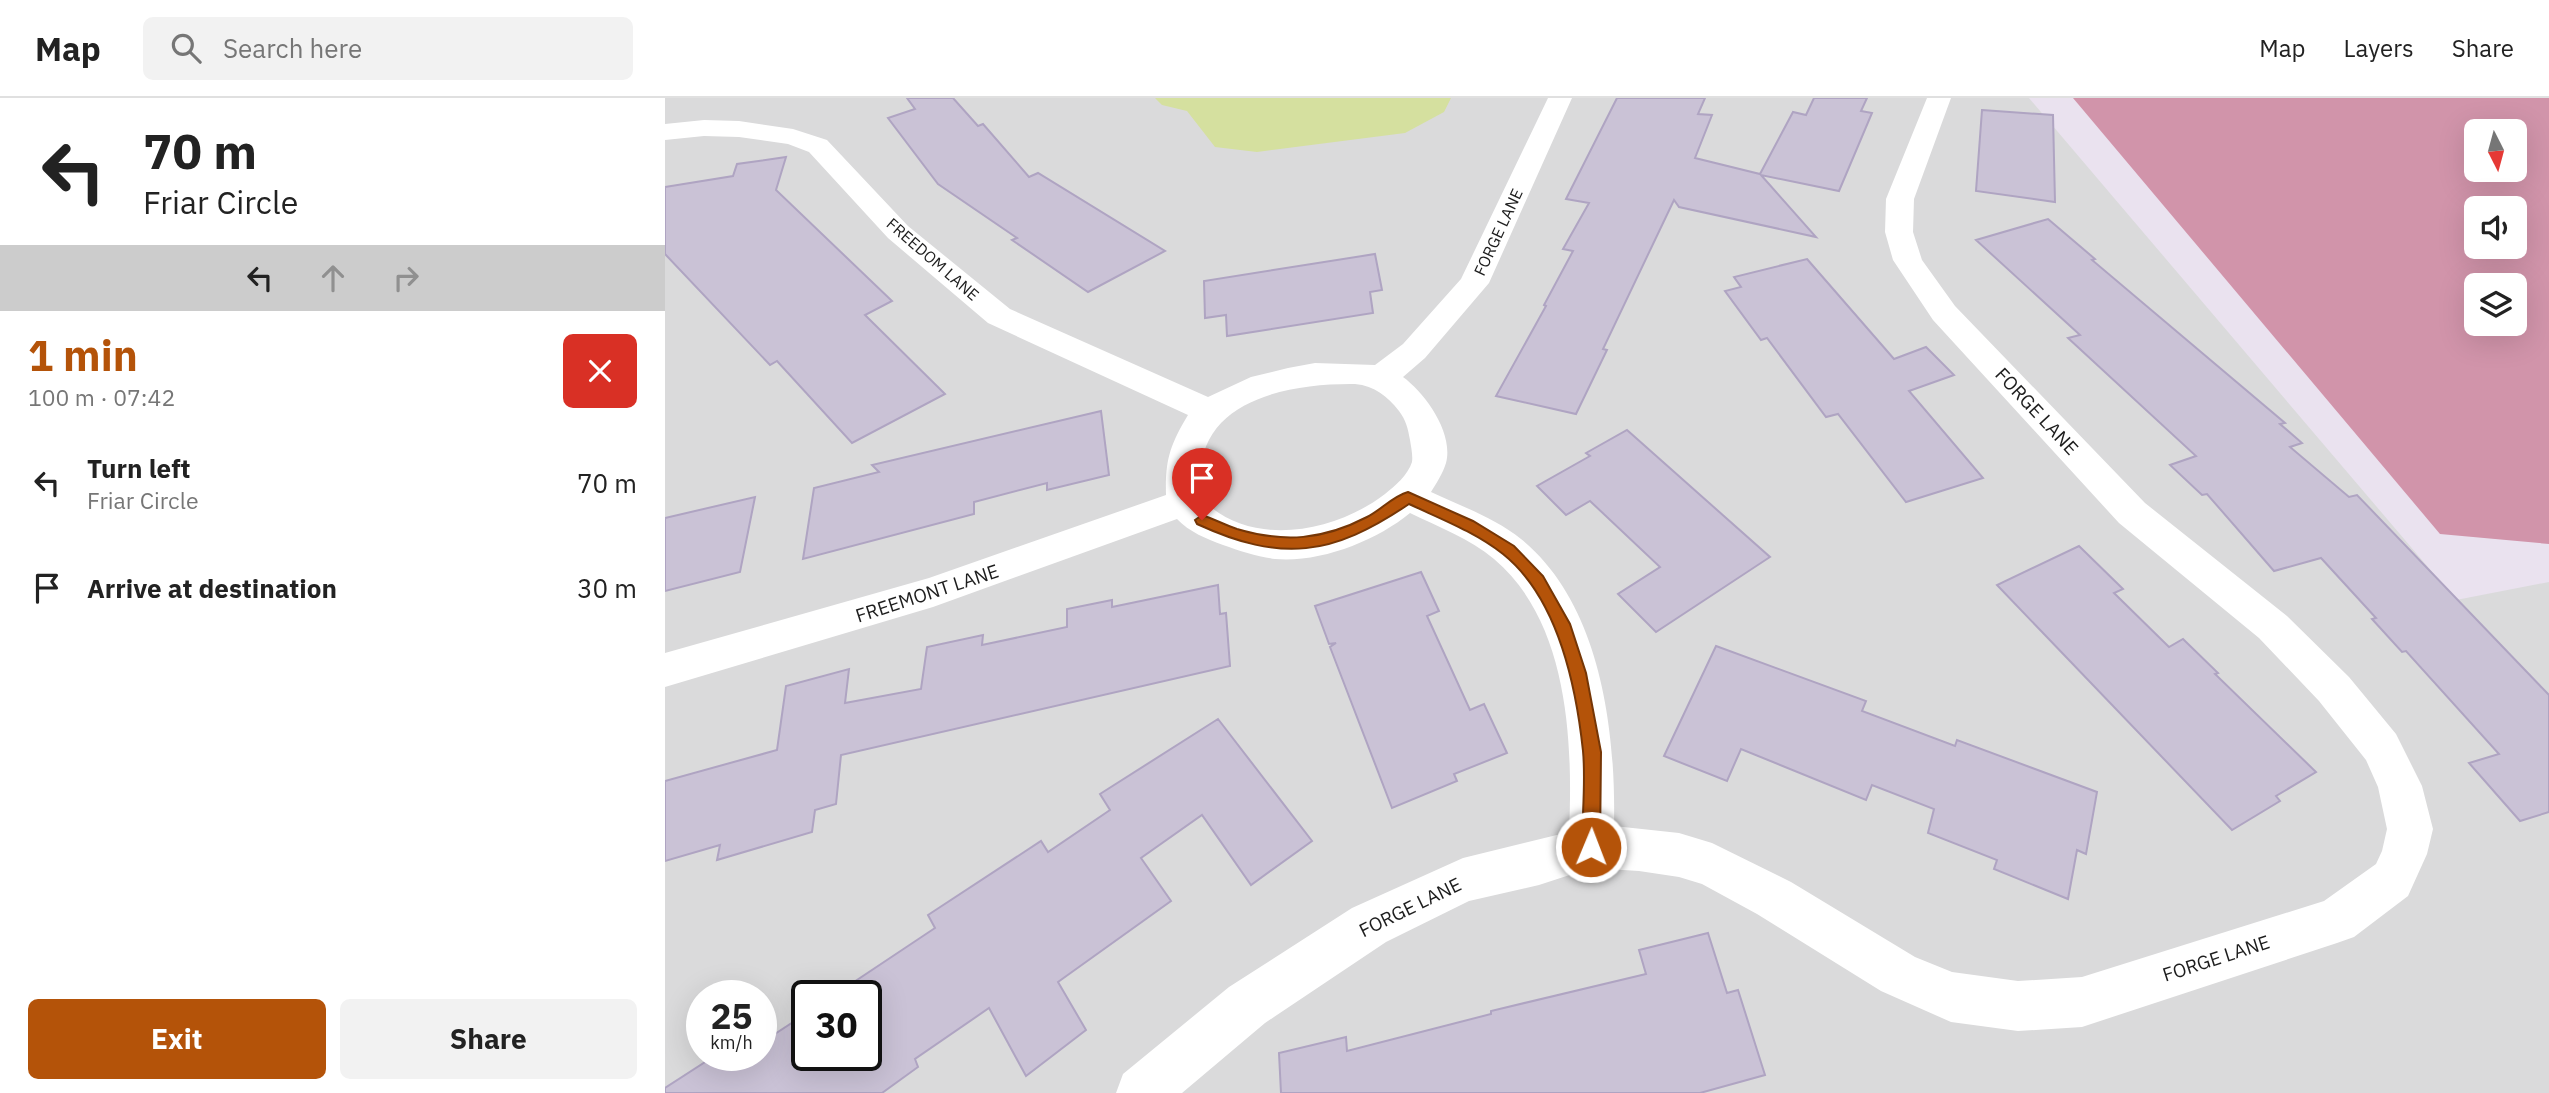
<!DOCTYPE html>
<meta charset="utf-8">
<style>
:root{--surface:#fff;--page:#f2f2f2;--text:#222;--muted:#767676;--line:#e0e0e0;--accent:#b45309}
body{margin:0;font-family:"IBM Plex Sans",sans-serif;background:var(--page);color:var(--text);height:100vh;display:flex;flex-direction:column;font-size:26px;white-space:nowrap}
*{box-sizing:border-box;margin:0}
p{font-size:23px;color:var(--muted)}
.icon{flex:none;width:38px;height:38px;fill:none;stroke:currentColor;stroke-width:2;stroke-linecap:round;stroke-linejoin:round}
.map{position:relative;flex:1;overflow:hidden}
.drawer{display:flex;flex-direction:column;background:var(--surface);width:665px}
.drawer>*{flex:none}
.top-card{background:#fff;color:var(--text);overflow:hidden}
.needle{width:46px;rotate:174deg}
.fabs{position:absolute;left:1799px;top:21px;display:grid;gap:14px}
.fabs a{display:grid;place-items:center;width:63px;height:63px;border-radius:10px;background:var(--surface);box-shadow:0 7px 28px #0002;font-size:35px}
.speed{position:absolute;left:21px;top:882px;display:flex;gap:14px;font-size:35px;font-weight:700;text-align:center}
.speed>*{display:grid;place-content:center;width:91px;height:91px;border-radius:50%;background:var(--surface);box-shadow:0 7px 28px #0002;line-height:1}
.speed small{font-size:18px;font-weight:400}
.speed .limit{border:4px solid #111;border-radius:10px;background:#fff;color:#111}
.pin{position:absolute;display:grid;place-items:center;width:60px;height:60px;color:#fff;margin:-72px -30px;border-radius:50% 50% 50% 0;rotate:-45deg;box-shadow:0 0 7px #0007}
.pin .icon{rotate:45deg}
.me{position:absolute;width:77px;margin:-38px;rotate:1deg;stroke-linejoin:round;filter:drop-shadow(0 0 5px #0008)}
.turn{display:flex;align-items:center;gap:24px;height:147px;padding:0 28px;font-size:32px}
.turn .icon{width:91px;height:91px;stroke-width:2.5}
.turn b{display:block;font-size:49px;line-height:60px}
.lanes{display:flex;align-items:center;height:66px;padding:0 28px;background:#0003;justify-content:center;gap:35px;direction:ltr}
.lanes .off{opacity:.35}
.round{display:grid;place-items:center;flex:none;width:74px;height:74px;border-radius:10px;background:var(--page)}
.summary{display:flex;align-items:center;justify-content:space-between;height:119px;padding:0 28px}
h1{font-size:42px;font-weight:800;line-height:52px;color:var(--accent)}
.cta{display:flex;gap:14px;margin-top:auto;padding:14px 28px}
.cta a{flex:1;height:80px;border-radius:10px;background:var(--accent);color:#fff;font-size:28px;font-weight:800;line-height:80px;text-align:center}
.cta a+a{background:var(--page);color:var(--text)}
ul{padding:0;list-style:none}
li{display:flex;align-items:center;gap:21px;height:105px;padding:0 28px}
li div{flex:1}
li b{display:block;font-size:26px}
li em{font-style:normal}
header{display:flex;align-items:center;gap:42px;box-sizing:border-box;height:98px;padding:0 35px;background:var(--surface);border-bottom:2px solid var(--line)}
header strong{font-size:33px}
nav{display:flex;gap:38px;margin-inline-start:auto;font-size:24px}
.search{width:490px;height:63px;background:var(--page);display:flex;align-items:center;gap:18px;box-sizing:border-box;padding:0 24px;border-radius:10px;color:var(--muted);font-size:26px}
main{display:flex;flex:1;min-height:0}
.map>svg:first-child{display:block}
.residential{fill:#dadadb;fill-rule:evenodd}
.forest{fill:#d194aa;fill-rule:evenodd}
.water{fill:#d5e09f}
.building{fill:#cac2d6;stroke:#afa4c2;stroke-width:2}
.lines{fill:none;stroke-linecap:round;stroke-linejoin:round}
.minor{fill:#fff;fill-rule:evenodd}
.route{fill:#b45309;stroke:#753606;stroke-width:2}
.labels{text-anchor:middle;stroke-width:5;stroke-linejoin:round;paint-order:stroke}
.far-street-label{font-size:16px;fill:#1d1d1d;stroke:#fff}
.street-label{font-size:19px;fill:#1d1d1d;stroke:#fff}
</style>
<header>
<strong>Map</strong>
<div class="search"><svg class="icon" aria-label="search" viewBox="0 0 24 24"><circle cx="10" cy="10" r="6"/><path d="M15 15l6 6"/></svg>Search here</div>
<nav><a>Map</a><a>Layers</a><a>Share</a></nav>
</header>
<main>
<section class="drawer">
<div class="top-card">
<div class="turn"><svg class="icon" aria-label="left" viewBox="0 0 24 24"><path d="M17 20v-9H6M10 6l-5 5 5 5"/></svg><div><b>70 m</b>Friar Circle</div></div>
<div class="lanes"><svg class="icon" aria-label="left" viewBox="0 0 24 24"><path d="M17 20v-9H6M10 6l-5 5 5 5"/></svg><svg class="icon off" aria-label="ahead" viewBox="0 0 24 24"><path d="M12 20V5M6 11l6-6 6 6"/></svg><svg class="icon off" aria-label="right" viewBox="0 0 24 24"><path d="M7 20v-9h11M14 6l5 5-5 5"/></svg></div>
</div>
<div class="summary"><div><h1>1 min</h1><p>100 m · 07:42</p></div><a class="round" style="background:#d93025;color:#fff"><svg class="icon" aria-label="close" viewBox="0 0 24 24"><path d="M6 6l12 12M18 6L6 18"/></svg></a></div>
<ul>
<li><svg class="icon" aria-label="left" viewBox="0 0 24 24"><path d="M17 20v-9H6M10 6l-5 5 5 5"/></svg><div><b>Turn left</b><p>Friar Circle</p></div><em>70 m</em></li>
<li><svg class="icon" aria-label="arrive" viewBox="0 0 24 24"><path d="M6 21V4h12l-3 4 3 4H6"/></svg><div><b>Arrive at destination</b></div><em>30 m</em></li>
</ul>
<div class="cta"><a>Exit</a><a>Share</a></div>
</section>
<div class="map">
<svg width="1884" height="995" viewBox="0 0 1884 995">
<rect width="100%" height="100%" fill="#eae2ef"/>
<path class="residential" d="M0 0H1364L1791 502 1884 484V995H0ZM37 898H96V957H37ZM142 898H201V957H142Z"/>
<path class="forest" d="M1408 0H1884V446L1775 436ZM1811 33H1850V72H1811ZM1811 110H1850V149H1811ZM1811 187H1850V226H1811Z"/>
<polygon class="water" points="490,0 786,0 779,14 740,35 592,54 550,49 522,13 497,7"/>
<g class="building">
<polygon points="242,0 288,0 313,28 318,26 364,79 373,75 500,153 423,194 347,142 352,140 273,86 223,20 250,11"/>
<polygon points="952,0 1040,0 1033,16 1047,17 1030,60 1095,76 1128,14 1141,17 1149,0 1202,0 1196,13 1207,15 1174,93 1096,77 1151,139 1014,109 1009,102 938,251 942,252 911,316 831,298 881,208 879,207 908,153 898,151 924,105 901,101"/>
<polygon points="1317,12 1388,17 1390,104 1311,93"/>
<polygon points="121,59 111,92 227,203 200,217 280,296 187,345 112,263 105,267 0,156 0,89 68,78 72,66"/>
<polygon points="1383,121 1430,161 1427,162 1620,325 1615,326 1637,345 1625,349 1684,399 1692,397 1884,597 1884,714 1855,723 1804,665 1834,656 1741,553 1737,554 1707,521 1711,520 1656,460 1609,473 1542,396 1537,397 1505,367 1531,358 1403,240 1415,237 1311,142"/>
<polygon points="710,156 717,192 705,194 708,215 562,238 561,217 540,220 539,183"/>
<polygon points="1142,161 1229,261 1261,249 1289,277 1244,293 1318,380 1241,404 1173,316 1161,319 1102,240 1096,242 1060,193 1076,189 1069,179"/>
<polygon points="436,313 444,377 382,392 382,385 309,404 309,416 138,461 149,390 214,374 207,367"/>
<polygon points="962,332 1105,459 991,534 953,496 995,469 925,403 901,417 872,388 925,358 921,355"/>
<polygon points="90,399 75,474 0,493 0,420"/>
<polygon points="1414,448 1458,491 1449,495 1504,549 1518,541 1553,575 1550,576 1651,674 1611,698 1615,703 1567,732 1332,487"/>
<polygon points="756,474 774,513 762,518 805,612 819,606 842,655 789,676 792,683 727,710 665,549 671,545 664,546 650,508"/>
<polygon points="553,487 555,516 561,515 565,568 176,657 171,706 150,712 147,734 52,762 55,747 0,763 0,683 112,652 121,588 184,571 180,605 256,591 262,549 318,537 317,547 402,529 402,511 447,502 447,509"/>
<polygon points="1051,548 1201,603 1197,613 1290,648 1292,642 1432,694 1421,756 1412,752 1403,801 1329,771 1332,762 1263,735 1269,711 1207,687 1201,702 1076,651 1062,683 999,658"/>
<polygon points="553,621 647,743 586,787 537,717 476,760 506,803 393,884 421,932 361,978 324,910 250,961 253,969 217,995 0,995 0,990 51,957 96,957 96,945 142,915 142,957 201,957 201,898 168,898 270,830 263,817 376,743 383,754 445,712 435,696"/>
<polygon points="1043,835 1062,895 1073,892 1100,977 1035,995 616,995 614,955 681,939 682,953 826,916 826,913 981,876 974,852"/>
</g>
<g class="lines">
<path class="minor" d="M883 0H907L824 185 760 260 738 279C760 295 789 335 781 365 778 375 771 386 766 394 796 408 830 420 856 441 936 506 951 633 949 728L1014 735 1047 745 1126 784 1250 859 1287 874 1353 883 1417 879 1659 803 1711 766 1717 753 1722 731 1713 689 1701 662 1654 603 1594 540 1454 425 1268 222 1228 162 1220 134 1221 101 1262 0H1286L1249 101 1248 134 1257 162 1290 208 1480 405 1622 518 1684 579 1731 636 1757 688 1768 731 1762 756 1743 798 1689 839 1672 845 1417 929 1353 933 1286 924 1216 893 1092 816 1037 786 1014 779 974 773 926 770 874 787 804 803 721 844 600 925 517 995H451L458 976 564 889 687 810 798 760 904 734C908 645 904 524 829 461 805 441 774 429 745 415 711 443 655 465 610 461 593 459 575 453 558 447 542 441 524 434 512 421L268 509 0 589V555L264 480 501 397C500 362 505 347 523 317L323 225 223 140 144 54 123 46 74 39 39 38 0 42V26L39 22 74 23 128 31 162 42 243 128 345 211 543 299 586 279 623 270 650 265 710 267 738 246 796 181ZM690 286C710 288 722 298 734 313 741 322 743 331 745 342 746 349 748 357 747 364 743 377 730 388 720 396 671 434 586 451 538 402 519 306 616 285 690 286Z"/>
</g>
<path class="route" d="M743 394 808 423 849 448 878 478 905 526 921 575 936 654 935 749 933 755 926 758 919 755 917 749C917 718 921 684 918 653 911 587 893 500 838 456 810 434 776 421 744 406 667 458 617 465 532 426L530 422 537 417C549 421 560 427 572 431 619 445 658 442 702 419 716 412 728 398 743 394Z"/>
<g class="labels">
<g class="far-street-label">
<text transform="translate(833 134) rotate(-65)" y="6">FORGE LANE</text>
<text transform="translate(268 161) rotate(41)" y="6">FREEDOM LANE</text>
</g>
<g class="street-label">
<text transform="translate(1372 313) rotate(47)" y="7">FORGE LANE</text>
<text transform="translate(262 495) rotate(-18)" y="7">FREEMONT LANE</text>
<text transform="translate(745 809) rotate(-26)" y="7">FORGE LANE</text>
<text transform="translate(1551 860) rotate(-18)" y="7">FORGE LANE</text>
</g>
</g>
</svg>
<div class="fabs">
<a><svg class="needle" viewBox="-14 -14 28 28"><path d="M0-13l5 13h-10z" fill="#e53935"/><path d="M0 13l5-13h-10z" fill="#767676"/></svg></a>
<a><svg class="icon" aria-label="sound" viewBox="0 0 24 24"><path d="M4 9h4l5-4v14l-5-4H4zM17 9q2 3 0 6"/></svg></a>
<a><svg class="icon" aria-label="layers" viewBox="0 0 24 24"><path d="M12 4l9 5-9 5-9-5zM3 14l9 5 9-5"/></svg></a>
</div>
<div class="speed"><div>25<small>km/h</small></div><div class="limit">30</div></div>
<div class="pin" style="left:537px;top:422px;background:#d93025"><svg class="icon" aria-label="arrive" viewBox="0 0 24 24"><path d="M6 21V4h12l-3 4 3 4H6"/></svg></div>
<svg class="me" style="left:926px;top:749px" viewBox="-20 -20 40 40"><circle r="17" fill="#b45309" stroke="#fff" stroke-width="3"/><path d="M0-11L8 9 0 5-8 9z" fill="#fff"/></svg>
</div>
</main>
